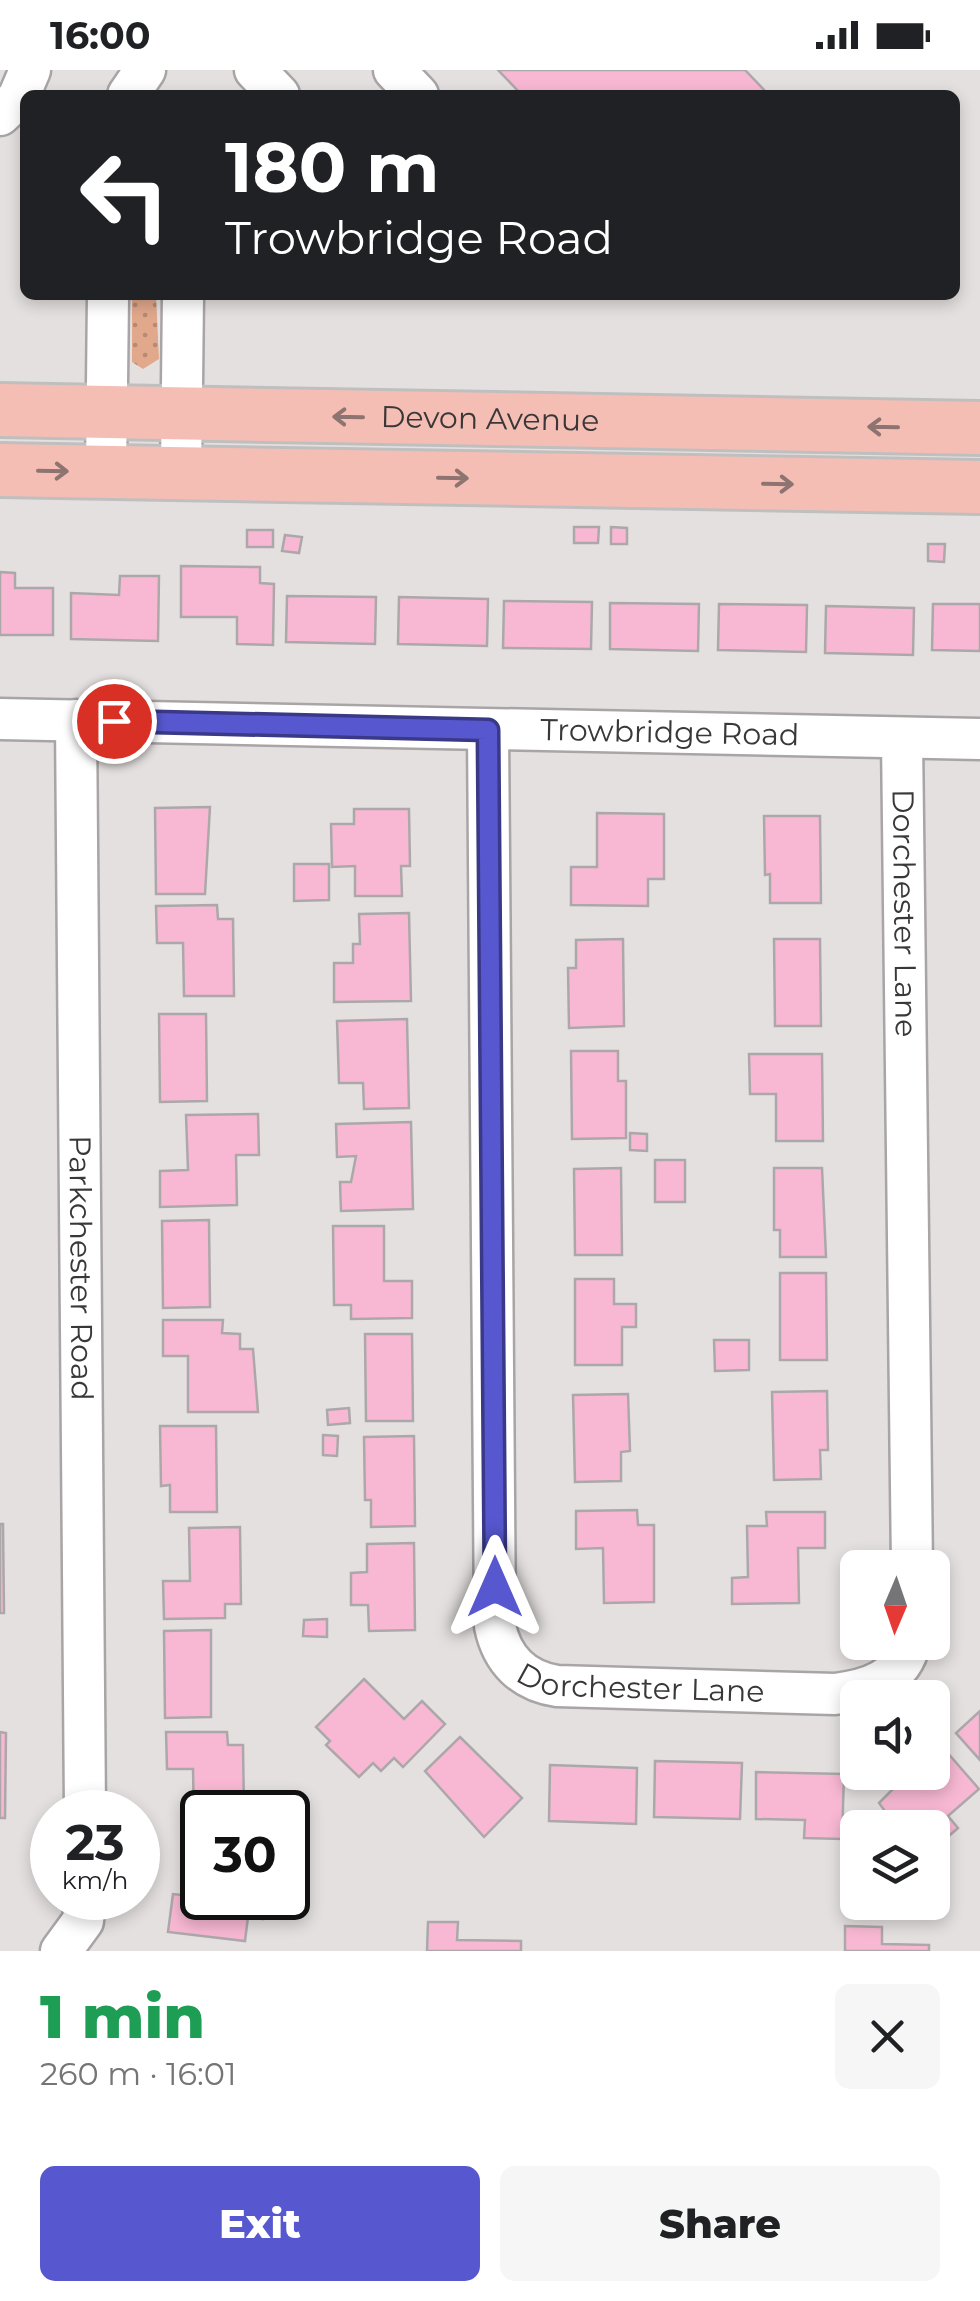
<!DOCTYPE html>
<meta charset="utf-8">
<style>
:root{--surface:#fff;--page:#f6f6f6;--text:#202124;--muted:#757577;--accent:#5758cf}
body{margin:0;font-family:Montserrat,sans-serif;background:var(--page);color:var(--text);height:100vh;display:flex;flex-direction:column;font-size:38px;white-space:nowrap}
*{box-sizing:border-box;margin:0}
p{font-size:32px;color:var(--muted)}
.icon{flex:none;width:55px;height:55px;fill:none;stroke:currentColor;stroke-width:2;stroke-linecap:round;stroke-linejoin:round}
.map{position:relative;height:1881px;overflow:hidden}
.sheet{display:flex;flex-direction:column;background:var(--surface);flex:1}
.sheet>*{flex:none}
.guide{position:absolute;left:20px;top:20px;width:940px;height:210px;border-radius:15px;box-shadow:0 5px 15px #0003;background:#202124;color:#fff;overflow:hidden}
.needle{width:65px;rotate:182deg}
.fabs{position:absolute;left:840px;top:1480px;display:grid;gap:20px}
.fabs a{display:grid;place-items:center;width:110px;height:110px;border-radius:15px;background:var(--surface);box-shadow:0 5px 15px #0003;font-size:50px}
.speed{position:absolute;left:30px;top:1720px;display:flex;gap:20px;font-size:50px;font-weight:700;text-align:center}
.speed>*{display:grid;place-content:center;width:130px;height:130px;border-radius:50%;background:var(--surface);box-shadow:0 5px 15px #0003;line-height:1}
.speed small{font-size:25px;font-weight:400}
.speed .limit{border:5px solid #111;border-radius:15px;background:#fff;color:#111}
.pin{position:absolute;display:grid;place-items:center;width:85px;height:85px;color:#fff;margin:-42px;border:5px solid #fff;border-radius:50%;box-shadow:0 2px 10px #0007}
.me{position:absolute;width:110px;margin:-55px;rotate:0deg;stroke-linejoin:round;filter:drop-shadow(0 0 8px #0008)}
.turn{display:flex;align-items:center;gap:35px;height:210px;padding:0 40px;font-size:45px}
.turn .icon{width:130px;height:130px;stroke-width:2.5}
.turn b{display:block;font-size:70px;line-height:85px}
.round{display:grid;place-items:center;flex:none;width:105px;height:105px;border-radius:15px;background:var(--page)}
.summary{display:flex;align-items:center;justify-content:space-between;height:170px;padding:0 40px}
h1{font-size:60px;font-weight:800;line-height:75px;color:#1e9e55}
.primary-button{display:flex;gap:20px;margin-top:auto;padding:20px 40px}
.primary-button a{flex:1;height:115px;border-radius:15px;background:var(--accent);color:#fff;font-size:40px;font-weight:800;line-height:115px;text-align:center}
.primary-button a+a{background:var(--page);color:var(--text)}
.status{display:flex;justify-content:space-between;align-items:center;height:70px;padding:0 50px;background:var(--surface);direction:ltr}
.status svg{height:28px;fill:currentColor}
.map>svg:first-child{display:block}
.grass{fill:url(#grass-dots)}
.building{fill:#f8b8d3;stroke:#aca8aa;stroke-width:2.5}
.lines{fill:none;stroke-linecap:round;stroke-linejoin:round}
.minor-casing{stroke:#a9a4a5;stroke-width:45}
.major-casing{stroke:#c0bfbf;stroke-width:58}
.minor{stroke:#fff;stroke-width:40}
.major{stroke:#f5beb5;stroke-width:52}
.oneway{stroke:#8e7470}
.route-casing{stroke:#393987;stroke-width:25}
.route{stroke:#5758cf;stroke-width:18}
.labels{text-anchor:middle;stroke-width:8;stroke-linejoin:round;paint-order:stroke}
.street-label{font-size:30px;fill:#393737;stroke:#fff}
</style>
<div class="status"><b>16:00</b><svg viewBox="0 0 49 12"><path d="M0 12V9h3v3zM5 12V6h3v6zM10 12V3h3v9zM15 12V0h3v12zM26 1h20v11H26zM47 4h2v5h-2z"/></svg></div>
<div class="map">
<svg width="980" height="1881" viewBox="0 0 980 1881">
<defs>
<pattern id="grass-dots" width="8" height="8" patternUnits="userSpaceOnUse" patternTransform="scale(2.5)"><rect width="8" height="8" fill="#e1a88c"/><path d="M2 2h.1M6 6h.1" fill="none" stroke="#b78a73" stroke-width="1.8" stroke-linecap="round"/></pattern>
</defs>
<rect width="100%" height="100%" fill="#e5e0e0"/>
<polygon class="grass" points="132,225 156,225 159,289 143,299 132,292"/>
<g class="building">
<polygon points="498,0 745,0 769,25 522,25"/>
<polygon points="574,457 599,457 598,473 574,473"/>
<polygon points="611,457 627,458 627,474 611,474"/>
<rect x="247" y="460" width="26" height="17"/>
<polygon points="285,465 302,467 299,483 282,481"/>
<polygon points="928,474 945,474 944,492 928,491"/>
<polygon points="181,496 260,497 260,513 274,514 273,575 237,574 237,547 181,547"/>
<polygon points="0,502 15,503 15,518 53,518 53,565 0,565"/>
<polygon points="120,506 159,506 158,571 71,569 71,523 119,525"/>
<polygon points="287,526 376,527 375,574 286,572"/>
<polygon points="399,527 488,529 487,576 398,574"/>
<polygon points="504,531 592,532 591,579 503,578"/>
<polygon points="610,533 699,534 698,581 610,579"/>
<polygon points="719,534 807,535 806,582 718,580"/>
<polygon points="933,534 980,534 980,581 932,580"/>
<polygon points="826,536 914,538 913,585 825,583"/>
<polygon points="210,737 205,824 156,824 155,738"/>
<polygon points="354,739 409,739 410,796 401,796 402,826 355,826 355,796 332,797 331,754 354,754"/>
<polygon points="597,743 664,744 664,809 648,809 648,836 571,835 571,797 597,797"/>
<polygon points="764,746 820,746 821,833 770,833 770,804 765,805"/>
<polygon points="294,794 329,794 329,830 294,831"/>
<polygon points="217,835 218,849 233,849 234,926 184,926 183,873 157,873 156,836"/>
<polygon points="409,843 411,931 334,932 334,893 353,893 353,874 360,874 359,844"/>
<polygon points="623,869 624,956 569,958 568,898 576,898 576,870"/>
<polygon points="774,869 820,869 821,956 775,956"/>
<polygon points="159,944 206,944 207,1031 160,1032"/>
<polygon points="407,949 409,1038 364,1039 363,1013 339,1013 337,951"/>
<polygon points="571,981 618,981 618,1011 626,1011 626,1068 572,1069"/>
<polygon points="749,984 822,984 823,1071 776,1071 776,1024 750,1024"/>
<polygon points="258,1044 259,1085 236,1085 237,1135 160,1137 160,1101 188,1100 186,1045"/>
<polygon points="411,1052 413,1139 341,1141 340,1112 351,1112 356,1086 337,1087 336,1054"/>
<polygon points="630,1063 647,1064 647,1081 630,1080"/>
<rect x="655" y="1090" width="30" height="42"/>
<polygon points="621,1098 622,1185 575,1185 574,1099"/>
<polygon points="774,1098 822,1098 826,1187 780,1187 780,1160 774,1160"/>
<polygon points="209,1150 210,1237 163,1238 162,1151"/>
<polygon points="333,1156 384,1156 384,1211 412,1211 412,1248 351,1249 351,1235 334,1235"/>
<polygon points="780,1203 826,1203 827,1290 780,1290"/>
<polygon points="575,1209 614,1209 614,1234 636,1234 636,1257 622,1257 622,1295 575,1295"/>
<polygon points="163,1250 223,1250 222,1263 240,1264 240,1279 253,1279 258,1342 188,1342 188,1286 163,1286"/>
<polygon points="365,1264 412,1264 413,1351 366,1351"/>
<polygon points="714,1270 749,1270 749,1300 715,1301"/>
<polygon points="827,1321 828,1380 820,1380 821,1409 774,1410 772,1322"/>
<polygon points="628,1324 630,1381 621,1382 621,1411 575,1412 573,1325"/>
<polygon points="349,1338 350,1353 328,1355 327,1340"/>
<polygon points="160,1356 216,1356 217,1442 170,1442 170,1415 161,1416"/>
<polygon points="323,1365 338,1366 337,1386 323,1385"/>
<polygon points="414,1366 415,1456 371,1457 371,1430 365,1430 364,1367"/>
<polygon points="637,1440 638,1455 654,1455 654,1532 604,1533 603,1478 576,1479 576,1441"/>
<polygon points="766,1442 825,1442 825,1478 798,1478 799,1533 732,1534 732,1508 748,1507 747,1456 767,1456"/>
<polygon points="0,1454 3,1454 4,1543 0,1543"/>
<polygon points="240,1457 241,1534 225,1534 225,1548 164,1549 163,1511 190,1511 189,1458"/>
<polygon points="414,1473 415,1560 369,1561 368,1535 351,1535 351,1503 367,1502 367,1474"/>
<polygon points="327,1549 327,1567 303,1566 304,1550"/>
<polygon points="211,1560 211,1647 165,1648 164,1561"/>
<polygon points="364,1609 404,1649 422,1631 445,1654 403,1697 394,1688 381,1701 373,1693 359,1707 326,1675 330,1671 316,1657"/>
<polygon points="980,1641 980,1690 956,1663"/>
<polygon points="0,1662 6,1663 5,1748 0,1748"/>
<polygon points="166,1662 227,1662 228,1675 243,1675 244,1742 202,1742 202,1752 194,1752 193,1699 167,1699"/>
<polygon points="460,1667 522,1728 484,1767 425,1701"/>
<polygon points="946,1681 979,1719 948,1746 958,1758 935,1778 932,1758 897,1758 879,1733 903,1709 900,1702 932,1702 932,1693"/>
<polygon points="655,1691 742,1693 740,1749 654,1747"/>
<polygon points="550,1695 637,1698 636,1754 549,1751"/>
<polygon points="756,1702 844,1704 842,1769 804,1768 805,1750 756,1749"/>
<polygon points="202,1823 202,1828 266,1828 263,1849 248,1847 245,1871 168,1862 173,1824 202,1827"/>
<polygon points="428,1852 458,1852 457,1870 521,1871 521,1881 427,1881"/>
<polygon points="845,1856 882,1857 882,1874 929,1875 929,1881 845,1881"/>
</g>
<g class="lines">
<g class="minor-casing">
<g id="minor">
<polyline points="255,0 279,25"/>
<polyline points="394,0 418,25"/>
<polyline points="128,25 145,0"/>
<polyline points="0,45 18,28 30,0"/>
<polyline points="106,402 108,225"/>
<polyline points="181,403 183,225"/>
<path id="s1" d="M0 649 980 669"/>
<path id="s2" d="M76 650 85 1742"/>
<path id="s3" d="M488 660 495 1556C502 1590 523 1611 557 1616L835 1624C868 1620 902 1610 910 1572"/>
<path id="s4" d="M902 668 912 1498"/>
<polyline points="61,1881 83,1851 85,1828"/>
</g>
</g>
<g class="major-casing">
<g id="major">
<path id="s5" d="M0 340 980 358"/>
<polyline points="0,400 980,417"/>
</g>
</g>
<use href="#minor" class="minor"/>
<use href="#major" class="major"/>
</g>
<defs><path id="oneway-shaft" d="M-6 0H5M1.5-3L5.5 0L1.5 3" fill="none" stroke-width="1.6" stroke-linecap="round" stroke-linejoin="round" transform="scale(2.5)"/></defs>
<g class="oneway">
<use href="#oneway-shaft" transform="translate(348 347) rotate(-179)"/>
<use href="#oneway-shaft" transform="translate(883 357) rotate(-179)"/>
<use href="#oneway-shaft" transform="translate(53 401) rotate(1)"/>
<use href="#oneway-shaft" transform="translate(453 408) rotate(1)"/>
<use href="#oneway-shaft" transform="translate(778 414) rotate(1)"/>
</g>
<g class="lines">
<g class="route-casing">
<polyline id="route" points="114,651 488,660 495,1517"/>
</g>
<use href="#route" class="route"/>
</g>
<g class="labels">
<g class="street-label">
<text dy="10" stroke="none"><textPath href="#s5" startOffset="490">Devon Avenue</textPath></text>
<text dy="10" stroke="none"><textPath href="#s1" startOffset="670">Trowbridge Road</textPath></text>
<text dy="10" stroke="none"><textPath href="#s4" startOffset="175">Dorchester Lane</textPath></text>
<text dy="10" stroke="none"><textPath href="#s2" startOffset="548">Parkchester Road</textPath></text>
<text dy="10" stroke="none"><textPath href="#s3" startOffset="1072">Dorchester Lane</textPath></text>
</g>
</g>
</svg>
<div class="fabs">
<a><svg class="needle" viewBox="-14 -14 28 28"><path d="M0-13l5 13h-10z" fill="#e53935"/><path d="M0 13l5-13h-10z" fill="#757577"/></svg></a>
<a><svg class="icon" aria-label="sound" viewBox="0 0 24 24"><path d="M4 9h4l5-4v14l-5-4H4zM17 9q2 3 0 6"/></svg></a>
<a><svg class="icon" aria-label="layers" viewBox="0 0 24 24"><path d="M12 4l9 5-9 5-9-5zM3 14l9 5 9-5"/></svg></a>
</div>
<div class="speed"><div>23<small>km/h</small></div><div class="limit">30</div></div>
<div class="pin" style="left:114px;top:651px;background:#d93025"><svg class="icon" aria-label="arrive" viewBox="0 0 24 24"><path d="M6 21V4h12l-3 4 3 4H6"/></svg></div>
<svg class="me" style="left:495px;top:1517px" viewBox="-20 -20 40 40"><path d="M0-17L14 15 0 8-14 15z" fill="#5758cf" stroke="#fff" stroke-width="4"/></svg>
<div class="guide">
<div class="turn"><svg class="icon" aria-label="left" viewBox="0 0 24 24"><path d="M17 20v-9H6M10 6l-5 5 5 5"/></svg><div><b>180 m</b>Trowbridge Road</div></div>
</div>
</div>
<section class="sheet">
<div class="summary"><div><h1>1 min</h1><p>260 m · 16:01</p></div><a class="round"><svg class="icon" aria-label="close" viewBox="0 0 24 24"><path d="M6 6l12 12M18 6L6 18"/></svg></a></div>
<div class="primary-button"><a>Exit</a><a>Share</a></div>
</section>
